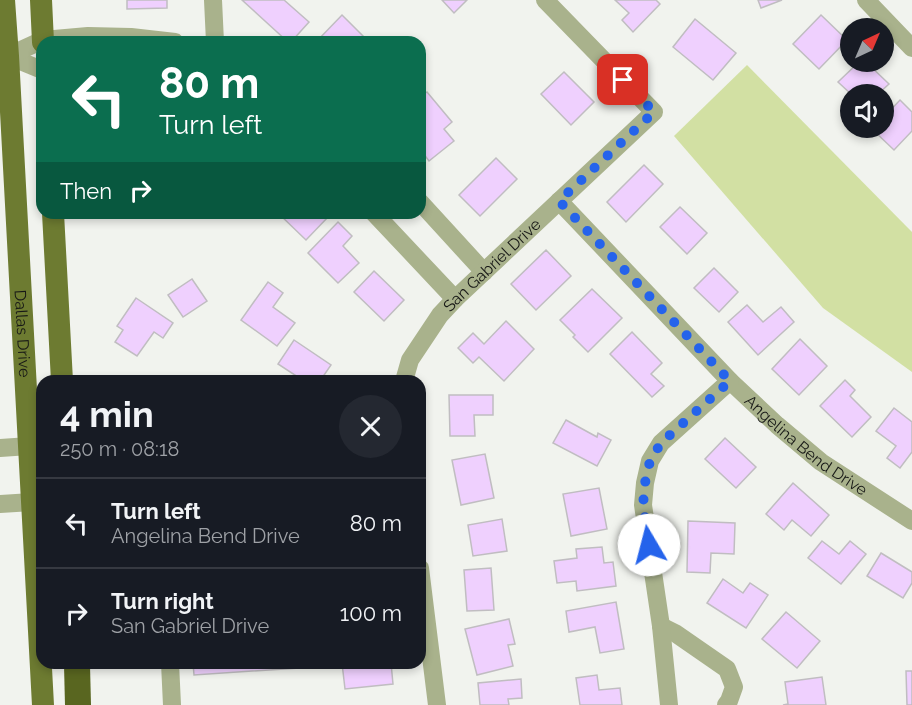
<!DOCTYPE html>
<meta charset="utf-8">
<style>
:root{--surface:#171b24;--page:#242831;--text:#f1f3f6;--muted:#9ea1a6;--line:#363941}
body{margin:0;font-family:Raleway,sans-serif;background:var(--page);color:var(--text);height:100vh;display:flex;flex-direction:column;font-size:22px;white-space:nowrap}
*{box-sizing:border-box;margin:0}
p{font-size:20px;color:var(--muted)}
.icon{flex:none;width:33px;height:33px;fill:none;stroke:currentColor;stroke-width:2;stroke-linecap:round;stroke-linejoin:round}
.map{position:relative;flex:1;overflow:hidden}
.panel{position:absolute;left:36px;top:375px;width:390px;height:294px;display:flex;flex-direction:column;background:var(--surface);border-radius:18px;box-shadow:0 3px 9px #0003}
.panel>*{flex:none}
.hud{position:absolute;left:36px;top:36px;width:390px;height:183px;border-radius:18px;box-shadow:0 3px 9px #0003;background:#0b6e4f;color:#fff;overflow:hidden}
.needle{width:39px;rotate:44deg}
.tools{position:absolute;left:840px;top:18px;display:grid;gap:12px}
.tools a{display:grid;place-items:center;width:54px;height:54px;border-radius:50%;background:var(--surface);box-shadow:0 3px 9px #0003;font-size:30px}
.pin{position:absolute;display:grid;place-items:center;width:51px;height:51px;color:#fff;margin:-26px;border-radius:12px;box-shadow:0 3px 9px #0006}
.me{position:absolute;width:66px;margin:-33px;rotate:352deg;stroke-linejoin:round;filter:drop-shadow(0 0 4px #0008)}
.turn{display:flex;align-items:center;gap:21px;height:126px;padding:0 24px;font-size:27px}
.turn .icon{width:78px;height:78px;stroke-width:2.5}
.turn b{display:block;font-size:42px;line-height:51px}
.then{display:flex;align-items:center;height:57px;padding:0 24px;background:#0003;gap:12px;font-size:22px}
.round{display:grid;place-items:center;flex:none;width:63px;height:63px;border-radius:32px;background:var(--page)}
.summary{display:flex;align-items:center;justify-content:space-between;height:102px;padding:0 24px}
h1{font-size:36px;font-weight:700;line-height:45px}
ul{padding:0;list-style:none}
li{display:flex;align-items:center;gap:18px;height:90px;padding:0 24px;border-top:2px solid var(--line)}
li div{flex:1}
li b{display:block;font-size:22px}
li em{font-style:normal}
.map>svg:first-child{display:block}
.green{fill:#d2e0a3}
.building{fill:#efd0fe;stroke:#c0bdc1;stroke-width:1.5}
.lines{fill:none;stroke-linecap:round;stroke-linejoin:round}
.minor{stroke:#a9b28c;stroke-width:18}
.major{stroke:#6d7b31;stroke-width:22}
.highway{stroke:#596620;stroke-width:26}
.route{stroke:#2563eb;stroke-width:10;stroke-dasharray:0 18}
.labels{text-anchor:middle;stroke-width:6;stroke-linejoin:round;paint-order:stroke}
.street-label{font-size:16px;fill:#171816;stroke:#fff}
</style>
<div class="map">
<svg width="912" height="705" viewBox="0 0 912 705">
<rect width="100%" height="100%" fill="#f1f3ee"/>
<polygon class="green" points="747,65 912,232 912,372 823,308 674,136"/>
<g class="building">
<polygon points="127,0 167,0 167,8 127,9"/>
<polygon points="242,0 284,0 309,22 291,42 288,42"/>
<polygon points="442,0 467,0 454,13"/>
<polygon points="615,0 656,0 660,4 633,32 622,20 629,13"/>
<polygon points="758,0 782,0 761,8"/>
<polygon points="342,15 369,42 316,42"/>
<polygon points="821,15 847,40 819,69 793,44"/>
<polygon points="695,19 736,53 713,80 673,47"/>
<polygon points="859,62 866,62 889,84 878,94 851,94 838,82"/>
<polygon points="564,72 594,102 571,125 541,94"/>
<polygon points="427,92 452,122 444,129 454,141 429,161 420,149 420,97"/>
<polygon points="900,100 912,112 912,131 894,150 872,129 873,128 884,128 884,117"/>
<polygon points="496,158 517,179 480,216 459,195"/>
<polygon points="644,165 663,184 626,222 607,202"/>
<polygon points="680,207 707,233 687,254 660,227"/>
<polygon points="278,213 326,213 329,216 306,240"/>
<polygon points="338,222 352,236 343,246 359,263 338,283 308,253"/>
<polygon points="546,250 571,276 536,310 511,284"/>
<polygon points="714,268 738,292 719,312 694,288"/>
<polygon points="374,271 404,300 384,321 354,292"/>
<polygon points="192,279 207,301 183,317 168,295"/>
<polygon points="268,282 283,293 273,307 295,323 277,346 241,320"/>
<polygon points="592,289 622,318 588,352 573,337 575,335 560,320"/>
<polygon points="136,298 173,323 163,338 154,332 137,356 115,342 123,330 117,326"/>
<polygon points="747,305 763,322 781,307 794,322 758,355 728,322"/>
<polygon points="506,321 534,349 504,381 479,357 473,363 458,348 473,333 484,344"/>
<polygon points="632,332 662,363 651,374 664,386 652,397 610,354"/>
<polygon points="800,339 827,366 799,395 772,369"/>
<polygon points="294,340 331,365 320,381 296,381 298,377 278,364"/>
<polygon points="845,380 855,390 850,396 871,417 852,437 820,406"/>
<polygon points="449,395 493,395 493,415 474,415 475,436 450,436"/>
<polygon points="894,408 912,422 912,452 900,468 887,458 896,446 876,431"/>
<polygon points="566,420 597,437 598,433 611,440 597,466 553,443"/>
<polygon points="725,438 756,467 736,488 705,459"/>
<polygon points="485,454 494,498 461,505 452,460"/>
<polygon points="793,483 829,515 811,536 792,520 784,530 766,514"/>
<polygon points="599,488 607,529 571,536 563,494"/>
<polygon points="502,519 507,551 473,556 468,525"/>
<polygon points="688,521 735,523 734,554 711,553 710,573 687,572"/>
<polygon points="822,541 839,554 850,541 866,554 841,584 808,558"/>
<polygon points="602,547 604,563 613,562 616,586 577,591 576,581 557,583 554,561 577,558 576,549"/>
<polygon points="881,553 912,572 912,583 903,598 867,576"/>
<polygon points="491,568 494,610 467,611 464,570"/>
<polygon points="723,579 743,593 750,583 768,595 746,628 707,603"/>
<polygon points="616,602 624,649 600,653 595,627 569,632 566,611"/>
<polygon points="786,612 820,641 797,668 762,639"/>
<polygon points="509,619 515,644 508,645 513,666 477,675 465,629"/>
<polygon points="193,663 298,663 299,668 194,675"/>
<polygon points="342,663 391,663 393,684 345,689"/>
<polygon points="906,671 912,671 912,705 907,705"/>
<polygon points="597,675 599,690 620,688 622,705 580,705 576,678"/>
<polygon points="822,677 826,705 783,705 788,704 785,682"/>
<polygon points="521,679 522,698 508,699 509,705 480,705 478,683"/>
</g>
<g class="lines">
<g class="minor">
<polyline points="213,0 215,42"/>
<polyline points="866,0 912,48"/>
<polyline points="8,56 42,70"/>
<polyline points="0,57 8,56 43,40 88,36 131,37 175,42"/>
<path id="s1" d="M559 201 730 381 777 425 821 462 912 521"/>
<polyline points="420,202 484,272"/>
<polyline points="374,213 455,299"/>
<path id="s2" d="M404 381 410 360 440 315 455 299 654 112 545 0"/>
<polyline points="0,448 29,446"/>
<polyline points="0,504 32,502"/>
<polyline points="420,568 437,705"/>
<polyline points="661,626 675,633 727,669 734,687 729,701 726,705"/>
<polyline points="170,663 172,705"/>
<polyline points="669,705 661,626 643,505 645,483 650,461 661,443 730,381"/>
</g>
<g class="major">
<path id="s3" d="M4 0 8 56 43 705"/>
<polyline points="41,0 43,42"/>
<polyline points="53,213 62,381"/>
</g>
<polyline class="highway" points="77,665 78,705"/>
</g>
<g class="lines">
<polyline class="route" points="623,80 654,112 559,201 730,381 661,443 650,461 645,483 643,505 649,545"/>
</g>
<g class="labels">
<g class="street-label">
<text dy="6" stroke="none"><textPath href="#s2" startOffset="148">San Gabriel Drive</textPath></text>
<text dy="6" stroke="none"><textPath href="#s3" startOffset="334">Dallas Drive</textPath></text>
<text dy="6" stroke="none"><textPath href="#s1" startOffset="348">Angelina Bend Drive</textPath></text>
</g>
</g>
</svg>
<div class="tools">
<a><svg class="needle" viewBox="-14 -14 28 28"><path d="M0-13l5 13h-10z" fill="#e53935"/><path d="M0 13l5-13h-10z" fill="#9ea1a6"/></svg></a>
<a><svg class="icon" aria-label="sound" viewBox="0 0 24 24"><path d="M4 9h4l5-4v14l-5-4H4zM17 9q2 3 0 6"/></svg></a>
</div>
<div class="pin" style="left:623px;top:80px;background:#d93025"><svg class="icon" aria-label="arrive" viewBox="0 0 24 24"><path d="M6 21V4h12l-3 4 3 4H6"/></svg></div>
<svg class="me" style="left:649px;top:545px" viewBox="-20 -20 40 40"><circle r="19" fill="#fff"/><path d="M0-13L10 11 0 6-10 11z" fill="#2563eb"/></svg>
<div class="hud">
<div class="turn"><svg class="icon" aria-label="left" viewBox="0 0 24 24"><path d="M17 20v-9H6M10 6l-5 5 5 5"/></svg><div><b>80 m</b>Turn left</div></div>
<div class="then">Then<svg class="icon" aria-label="right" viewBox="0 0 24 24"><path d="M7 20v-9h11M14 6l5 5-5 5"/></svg></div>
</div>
<section class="panel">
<div class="summary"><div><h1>4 min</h1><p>250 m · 08:18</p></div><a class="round"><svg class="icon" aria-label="close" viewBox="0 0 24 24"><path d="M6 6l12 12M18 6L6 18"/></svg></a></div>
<ul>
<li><svg class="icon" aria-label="left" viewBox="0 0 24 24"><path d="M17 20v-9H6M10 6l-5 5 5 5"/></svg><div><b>Turn left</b><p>Angelina Bend Drive</p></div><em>80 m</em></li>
<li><svg class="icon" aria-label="right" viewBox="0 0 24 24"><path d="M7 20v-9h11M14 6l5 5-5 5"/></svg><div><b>Turn right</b><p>San Gabriel Drive</p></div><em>100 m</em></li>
</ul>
</section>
</div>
